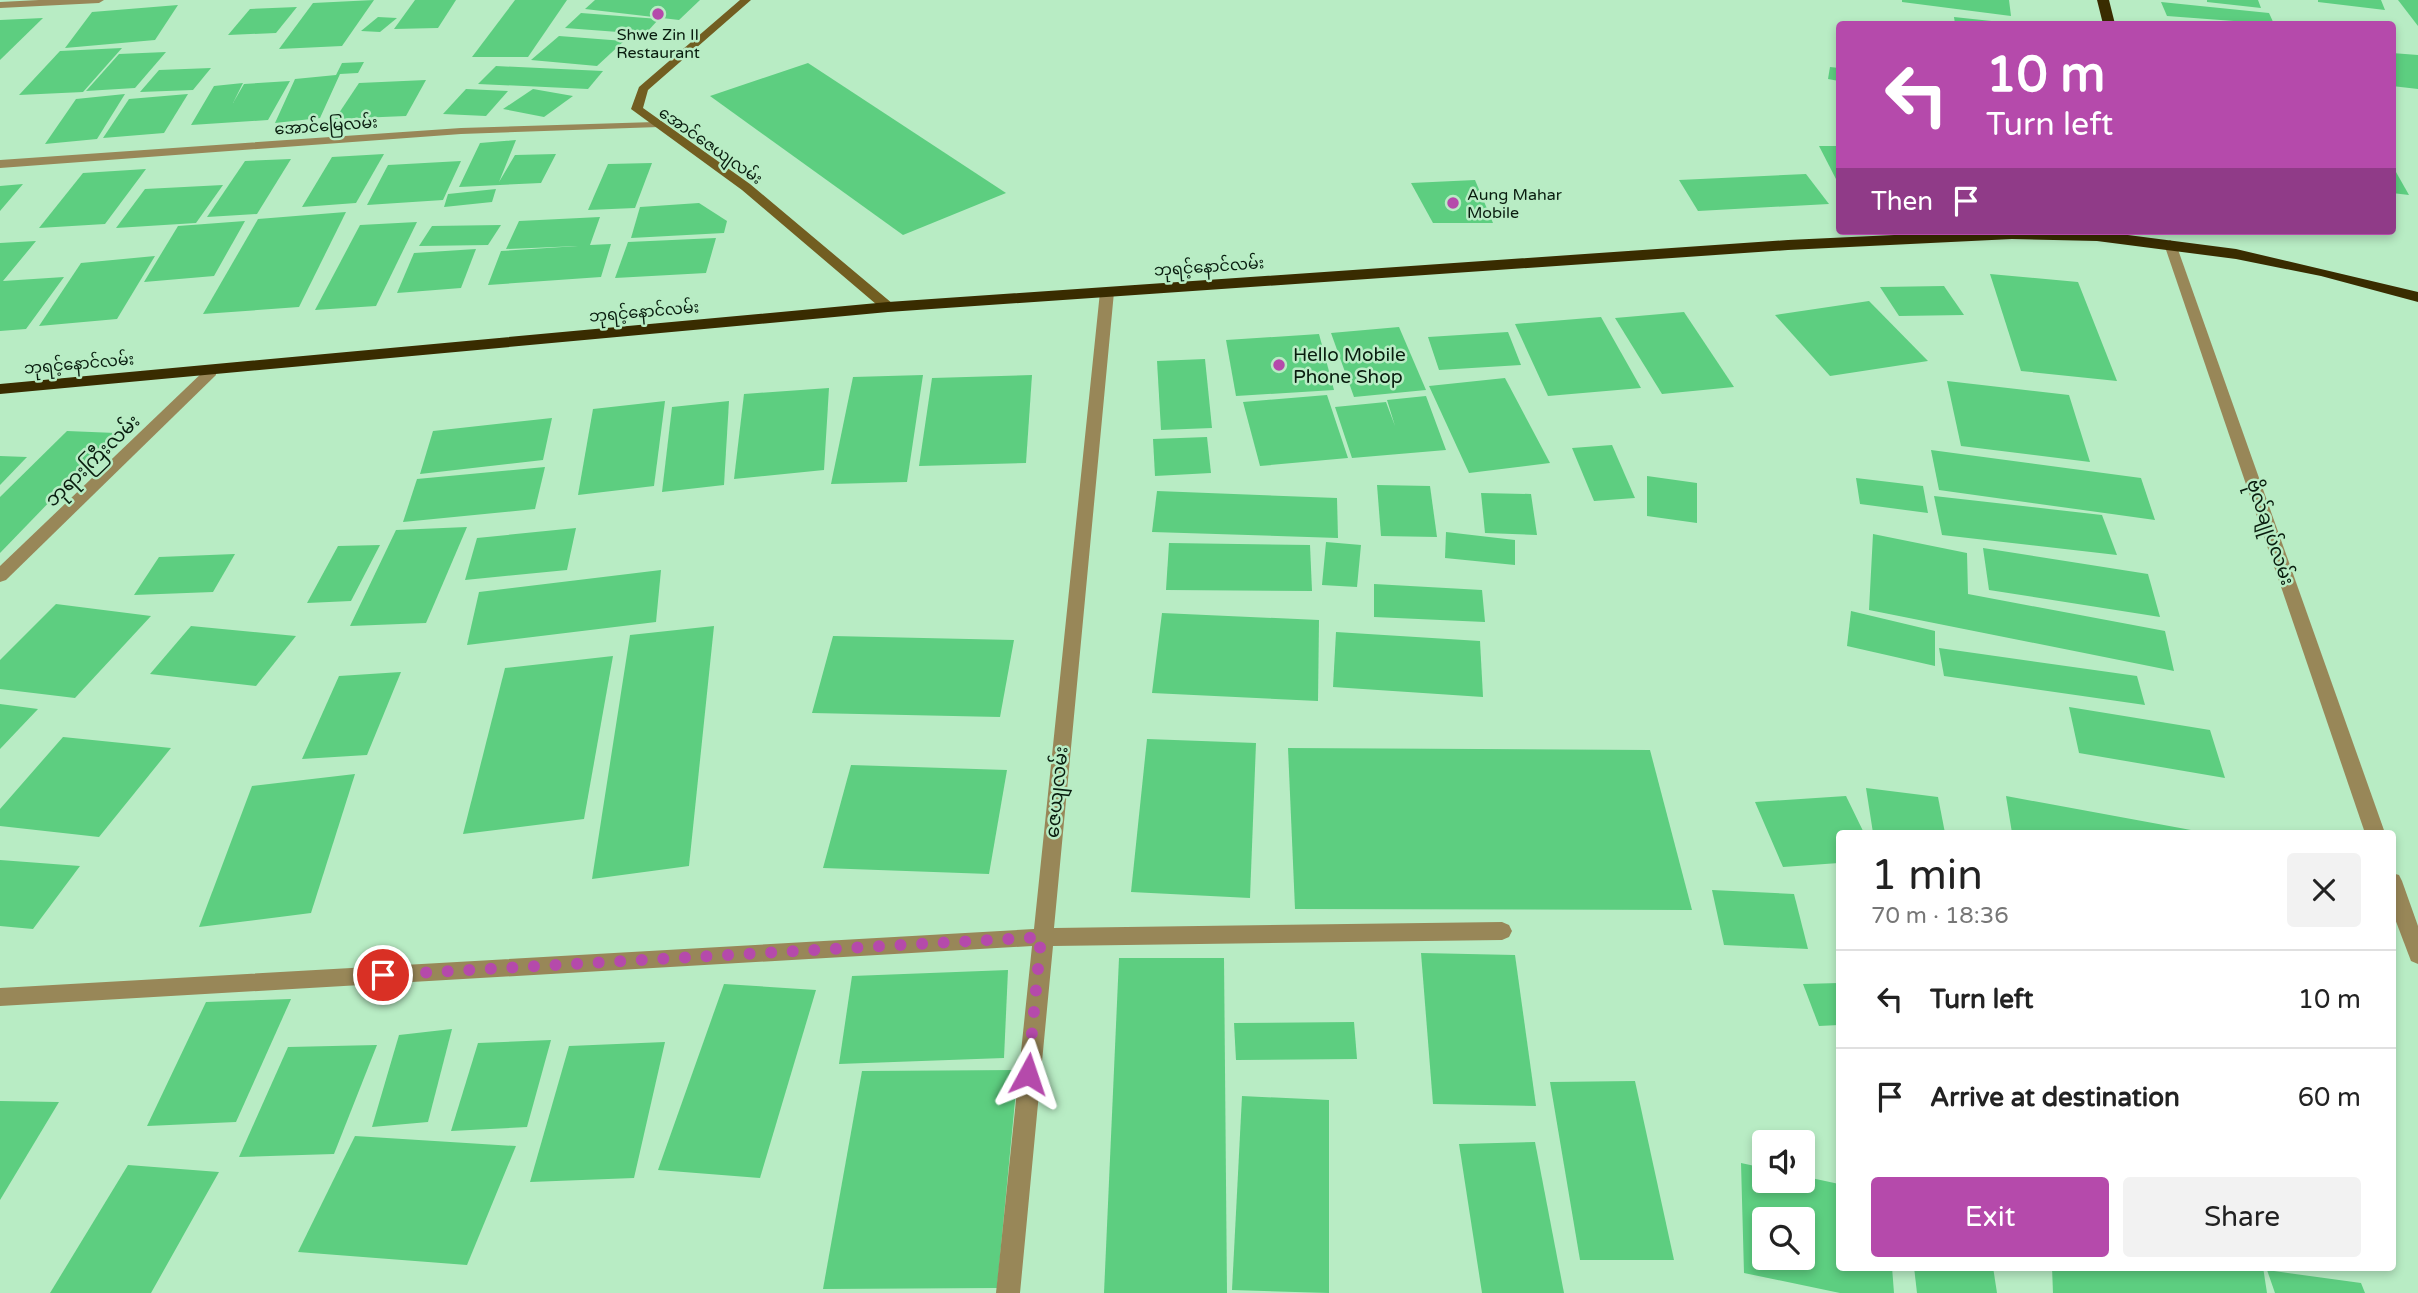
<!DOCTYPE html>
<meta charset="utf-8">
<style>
:root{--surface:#fff;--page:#f2f2f2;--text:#222;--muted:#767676;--line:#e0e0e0;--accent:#b54aab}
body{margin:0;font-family:"Varela Round","Noto Sans Myanmar",sans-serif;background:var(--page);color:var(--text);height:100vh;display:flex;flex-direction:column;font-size:26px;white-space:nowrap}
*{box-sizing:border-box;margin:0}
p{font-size:23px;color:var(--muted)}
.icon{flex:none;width:38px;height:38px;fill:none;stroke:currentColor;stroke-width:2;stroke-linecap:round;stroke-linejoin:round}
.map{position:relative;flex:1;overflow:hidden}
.sheet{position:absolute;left:1836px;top:830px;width:560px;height:441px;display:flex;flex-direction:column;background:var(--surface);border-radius:7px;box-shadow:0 4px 10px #0003}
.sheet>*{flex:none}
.hud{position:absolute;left:1836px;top:21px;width:560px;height:214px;border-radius:7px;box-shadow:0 4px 10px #0003;background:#b54aab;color:#fff;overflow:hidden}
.fabs{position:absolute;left:1752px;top:1130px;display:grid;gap:14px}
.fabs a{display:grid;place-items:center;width:63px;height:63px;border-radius:7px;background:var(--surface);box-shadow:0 4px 10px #0003;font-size:35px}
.pin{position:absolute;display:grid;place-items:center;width:60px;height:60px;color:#fff;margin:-30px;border:4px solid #fff;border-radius:50%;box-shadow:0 2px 7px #0007}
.me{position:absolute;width:77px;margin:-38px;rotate:5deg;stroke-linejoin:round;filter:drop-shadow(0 0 5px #0008)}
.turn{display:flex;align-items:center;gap:24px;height:147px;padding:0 35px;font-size:32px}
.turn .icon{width:91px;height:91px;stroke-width:2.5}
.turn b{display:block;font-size:49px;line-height:60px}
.then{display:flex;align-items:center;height:66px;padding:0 35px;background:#0003;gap:14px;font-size:26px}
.round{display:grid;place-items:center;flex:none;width:74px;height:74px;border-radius:7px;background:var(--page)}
.overview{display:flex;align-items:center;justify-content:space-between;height:119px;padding:0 35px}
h1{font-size:42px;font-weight:600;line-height:52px}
.button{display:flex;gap:14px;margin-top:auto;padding:14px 35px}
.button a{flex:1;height:80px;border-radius:7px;background:var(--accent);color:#fff;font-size:28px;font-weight:600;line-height:80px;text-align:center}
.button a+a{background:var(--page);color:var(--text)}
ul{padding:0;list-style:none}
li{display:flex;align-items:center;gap:21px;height:98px;padding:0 35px;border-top:2px solid var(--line)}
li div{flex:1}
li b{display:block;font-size:26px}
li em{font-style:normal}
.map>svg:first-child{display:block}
.building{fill:#5dce80;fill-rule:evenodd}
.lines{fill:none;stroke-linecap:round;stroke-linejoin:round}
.street{fill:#988758;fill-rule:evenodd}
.secondary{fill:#725e21;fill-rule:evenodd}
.highway{fill:#392c00;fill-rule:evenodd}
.route{stroke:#b54aab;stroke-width:12;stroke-dasharray:0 21.6}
.poi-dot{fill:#b54aab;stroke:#b8ecc4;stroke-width:2.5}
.labels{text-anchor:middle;stroke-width:5;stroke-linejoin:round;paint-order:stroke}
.far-poi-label{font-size:16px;fill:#091d0f;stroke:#b8ecc4}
.far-street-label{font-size:16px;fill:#091d0f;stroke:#b8ecc4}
.poi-label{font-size:19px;fill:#091d0f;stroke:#b8ecc4;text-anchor:start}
.street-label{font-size:19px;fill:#091d0f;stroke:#b8ecc4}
</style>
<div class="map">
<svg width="2418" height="1293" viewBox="0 0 2418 1293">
<rect width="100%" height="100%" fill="#b8ecc4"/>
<g class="building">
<polygon points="374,0 342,46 279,49 313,3"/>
<polygon points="415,0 456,0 438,28 394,29"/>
<polygon points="515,0 567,0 528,57 472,57"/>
<polygon points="595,0 700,0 679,20 585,9"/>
<polygon points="1902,0 2009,0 2011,16 1902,2"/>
<polygon points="2207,0 2258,0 2261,8 2207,2"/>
<polygon points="2318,0 2381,0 2385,10 2318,2"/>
<polygon points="2398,0 2418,0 2418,26"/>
<polygon points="2161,2 2269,13 2274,24 2167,16"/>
<polygon points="178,5 155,40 65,48 92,12"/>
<polygon points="297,7 276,33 228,35 250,9"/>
<polygon points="581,13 659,19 645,34 565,28"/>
<polygon points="378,17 397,18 380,32 361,31"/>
<polygon points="1954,17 2010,23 2010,24 1955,24"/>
<polygon points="43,18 0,60 0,20"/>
<polygon points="559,36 624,41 597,66 531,60"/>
<polygon points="122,48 83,92 19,95 60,51"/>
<polygon points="166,52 135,88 86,91 119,54"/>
<polygon points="2392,53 2418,55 2418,89 2392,86"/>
<polygon points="364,62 358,73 340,74 320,118 275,123 295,79 336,75 342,63"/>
<polygon points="808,63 1006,193 903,235 710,96"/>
<polygon points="496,66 603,71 588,89 478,84"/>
<polygon points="1830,67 1839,68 1839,81 1828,79"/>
<polygon points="211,68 193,90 140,92 159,70"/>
<polygon points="426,80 406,116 335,119 359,83"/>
<polygon points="290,81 268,120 191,125 214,86 243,83 233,103 244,84"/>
<polygon points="466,89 508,91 486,116 443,114"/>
<polygon points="533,89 573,96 544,117 503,109"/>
<polygon points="125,94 97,139 45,144 76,99"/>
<polygon points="188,94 164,133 103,138 129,99"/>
<polygon points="516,140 499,182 515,155 556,154 541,183 459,187 480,143"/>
<polygon points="1819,146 1839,146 1839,181 1837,181"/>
<polygon points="384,154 356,203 302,207 332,157"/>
<polygon points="291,159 257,214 207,217 245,161"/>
<polygon points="461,161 443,200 367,205 388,165"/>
<polygon points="652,163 635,208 588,210 608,164"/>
<polygon points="2392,165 2409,195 2392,193"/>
<polygon points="146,169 105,224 39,228 83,173"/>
<polygon points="1806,174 1829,204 1698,211 1679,180"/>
<polygon points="1475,180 1493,223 1433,223 1411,183"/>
<polygon points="23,184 0,211 0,186"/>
<polygon points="223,185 196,223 116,228 145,189"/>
<polygon points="496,189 492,202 444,207 448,194"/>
<polygon points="699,203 727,221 724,233 631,238 640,207"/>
<polygon points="346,212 299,307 203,314 258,219"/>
<polygon points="600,217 590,245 611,244 601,277 488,285 501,251 578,246 506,249 519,221"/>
<polygon points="245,221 214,276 144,282 178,226"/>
<polygon points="417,222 376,306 315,310 360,225"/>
<polygon points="501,225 488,245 419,246 432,226"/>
<polygon points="716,238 706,273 615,278 628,242"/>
<polygon points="36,241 3,281 64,277 26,329 0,331 0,243"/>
<polygon points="476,249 461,288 397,293 414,253"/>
<polygon points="155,256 117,319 39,326 81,263"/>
<polygon points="1990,274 2078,282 2117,381 2021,371"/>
<polygon points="1944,286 1964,315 1899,316 1880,287"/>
<polygon points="1869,301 1928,361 1830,376 1775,315"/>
<polygon points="1684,312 1734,387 1662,394 1615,318"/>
<polygon points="1601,317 1641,388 1548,396 1515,324"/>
<polygon points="1399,327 1426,390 1354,397 1331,333"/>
<polygon points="1508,332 1521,365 1439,370 1428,337"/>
<polygon points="1319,334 1334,390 1236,396 1226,340"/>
<polygon points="1205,359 1212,428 1161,430 1157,361"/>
<polygon points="923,375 907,482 831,484 853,377"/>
<polygon points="1032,375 1026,463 919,466 932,378"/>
<polygon points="1505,378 1550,463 1469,473 1429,386"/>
<polygon points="1947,381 2069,395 2090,462 1961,446"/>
<polygon points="829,388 824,470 734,479 744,394"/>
<polygon points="1327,395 1348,458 1260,466 1243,402"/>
<polygon points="1426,396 1446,450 1352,458 1335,407 1386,402 1395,426 1387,400"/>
<polygon points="665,401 654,486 578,495 593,409"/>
<polygon points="729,401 724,485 662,492 672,407"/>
<polygon points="552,418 543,460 420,474 433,431"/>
<polygon points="67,431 116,433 0,553 0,497"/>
<polygon points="1207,437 1211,473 1155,476 1153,439"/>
<polygon points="1612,445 1635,498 1594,501 1572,448"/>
<polygon points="1931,450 2141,478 2155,520 1939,490"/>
<polygon points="0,456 27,457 0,485"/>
<polygon points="545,467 535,509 403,522 417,479"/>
<polygon points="1647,476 1697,483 1697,523 1647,516"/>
<polygon points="1856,478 1923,486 1928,513 1860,504"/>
<polygon points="1377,485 1430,486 1437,537 1381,536"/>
<polygon points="1157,491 1337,498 1338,538 1152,532"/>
<polygon points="1481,493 1531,494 1537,535 1485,533"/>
<polygon points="1934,496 2102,515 2117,555 1942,535"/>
<polygon points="467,527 426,623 350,626 396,530"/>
<polygon points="576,528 567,570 465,580 477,538"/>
<polygon points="1446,532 1515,540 1515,565 1445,558"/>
<polygon points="1873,534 1967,553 1968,594 2165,631 2174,671 1869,610"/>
<polygon points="1326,542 1361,545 1357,587 1322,585"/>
<polygon points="1169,543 1310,545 1312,591 1166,590"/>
<polygon points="380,545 351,601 307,603 338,546"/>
<polygon points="1983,548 2148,574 2160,617 1989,590"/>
<polygon points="235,554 213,592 134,595 159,557"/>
<polygon points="661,570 656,622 467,645 479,592"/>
<polygon points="1374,584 1482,590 1485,622 1374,617"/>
<polygon points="56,604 151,616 75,698 0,689 0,660"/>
<polygon points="1851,611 1935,631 1935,666 1847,646"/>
<polygon points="1162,613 1319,620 1318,701 1152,693"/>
<polygon points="191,626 296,636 256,686 150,674"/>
<polygon points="714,626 689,866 592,879 630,635"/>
<polygon points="1336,632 1480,641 1483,697 1333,687"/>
<polygon points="833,636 1014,640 1000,717 812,713"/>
<polygon points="1939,648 2137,676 2145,705 1944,676"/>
<polygon points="613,656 584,819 463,834 505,668"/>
<polygon points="401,672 367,755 302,759 339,676"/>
<polygon points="0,704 38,709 0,749"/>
<polygon points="2069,707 2210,730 2225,778 2079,753"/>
<polygon points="63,737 171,748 99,837 0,826 0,809"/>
<polygon points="1147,739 1256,743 1250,898 1131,892"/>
<polygon points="1288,748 1650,750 1692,910 1295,909"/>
<polygon points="851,765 1007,770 989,874 823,868"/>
<polygon points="355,774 311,913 199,927 252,786"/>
<polygon points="1866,788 1938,797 1945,833 1873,833"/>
<polygon points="1846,796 1864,833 1839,833 1839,863 1783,867 1755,802"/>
<polygon points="2006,796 2191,830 2191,833 2012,833"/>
<polygon points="0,860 80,866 33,929 0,926"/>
<polygon points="1712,890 1794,894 1808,949 1724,945"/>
<polygon points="1421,953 1515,955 1536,1106 1433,1104"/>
<polygon points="1119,958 1224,958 1227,1293 1104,1293"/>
<polygon points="1008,970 1004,1058 839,1064 852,976"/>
<polygon points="1839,983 1839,1025 1819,1026 1803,984"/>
<polygon points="724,984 816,990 760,1178 658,1170"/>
<polygon points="291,999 236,1122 147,1126 206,1002"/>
<polygon points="1354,1022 1357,1059 1236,1060 1234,1023"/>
<polygon points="452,1029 428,1122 372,1127 399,1035"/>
<polygon points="551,1040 527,1127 451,1131 478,1043"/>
<polygon points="665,1042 634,1178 530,1182 569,1046"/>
<polygon points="377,1045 334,1154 239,1157 288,1047"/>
<polygon points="1018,1070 997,1288 823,1289 862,1071"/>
<polygon points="1635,1081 1674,1260 1580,1260 1550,1082"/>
<polygon points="1242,1096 1329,1100 1329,1293 1232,1290"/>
<polygon points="0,1101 59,1102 0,1200"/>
<polygon points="355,1136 516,1146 467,1265 298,1252"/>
<polygon points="1535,1142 1564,1293 1482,1293 1459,1144"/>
<path d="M1741 1163 1764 1168V1181H1802V1176L1839 1184V1267H1892L1894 1293H1840L1744 1273ZM1764 1220H1802V1258H1764Z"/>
<polygon points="128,1165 219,1172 151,1293 50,1293"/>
<polygon points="1914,1267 1993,1267 1997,1293 1917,1293"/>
<polygon points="2052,1267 2263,1267 2267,1293 2053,1293"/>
<polygon points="2267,1270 2361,1283 2365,1293 2275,1293"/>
</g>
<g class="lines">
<g class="street">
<polygon points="39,0 104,0 99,3 0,8 0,2"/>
<polygon points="655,122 661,125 659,127 461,134 0,168 0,160 461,128"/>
<polygon points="2170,240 2176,244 2385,833 2365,833 2164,244"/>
<polygon points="1107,288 1114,292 1054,928 1502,922 1509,925 1512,931 1509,937 1502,940 1053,946 1020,1293 996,1293 1032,946 0,1006 0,988 1034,929 1100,292"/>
<polygon points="211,368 216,369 216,375 6,580 0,582 0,566 206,369"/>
<polygon points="2392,873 2399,875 2402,881 2418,926 2418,964 2411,961 2392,911"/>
</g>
<polygon class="secondary" points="740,0 751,0 648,90 643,108 750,184 893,304 893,310 883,310 742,190 631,109 639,87"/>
<g class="highway">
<polygon points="2097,0 2109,0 2115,24 2103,24"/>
<polygon points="1979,231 2097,231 2236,249 2418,292 2418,302 2321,276 2236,259 2097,241 2012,239 1788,250 888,312 0,394 0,384 888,302 1788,240"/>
</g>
</g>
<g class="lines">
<polyline class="route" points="383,975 1041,937 1028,1074"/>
</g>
<g class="poi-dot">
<circle cx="658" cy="14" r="7"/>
<circle cx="1453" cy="203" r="7"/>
<circle cx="1279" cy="365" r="7"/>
</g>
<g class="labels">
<g class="far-poi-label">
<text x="658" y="40">Shwe Zin II<tspan x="658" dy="18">Restaurant</tspan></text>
<text x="1467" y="200" text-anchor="start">Aung Mahar<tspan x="1467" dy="18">Mobile</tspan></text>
</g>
<g class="far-street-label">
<text transform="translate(326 125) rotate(-4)" y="6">အောင်မြေလမ်း</text>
<text transform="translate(711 145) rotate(35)" y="6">အောင်ဇေယျလမ်း</text>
<text transform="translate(1209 266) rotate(-4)" y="6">ဘုရင့်နောင်လမ်း</text>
<text transform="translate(644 311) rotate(-5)" y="6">ဘုရင့်နောင်လမ်း</text>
<text transform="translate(79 363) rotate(-5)" y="6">ဘုရင့်နောင်လမ်း</text>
</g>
<g class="poi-label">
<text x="1293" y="361">Hello Mobile<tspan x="1293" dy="22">Phone Shop</tspan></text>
</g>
<g class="street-label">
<text transform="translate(92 460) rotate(-44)" y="7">ဘုရားကြီးလမ်း</text>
<text transform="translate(2271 532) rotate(71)" y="7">ဗိုလ်ချုပ်လမ်း</text>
<text transform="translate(1056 792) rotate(-84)" y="7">ဇေယျလမ်း</text>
</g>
</g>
</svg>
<div class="fabs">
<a><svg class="icon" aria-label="sound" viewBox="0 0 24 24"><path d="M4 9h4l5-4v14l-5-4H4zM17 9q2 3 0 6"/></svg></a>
<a><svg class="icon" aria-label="search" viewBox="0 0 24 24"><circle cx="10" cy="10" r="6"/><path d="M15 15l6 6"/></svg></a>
</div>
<div class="pin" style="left:383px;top:975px;background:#d93025"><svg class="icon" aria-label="arrive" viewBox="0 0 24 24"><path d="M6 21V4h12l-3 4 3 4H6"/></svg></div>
<svg class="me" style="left:1028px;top:1074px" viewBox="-20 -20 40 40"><path d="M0-17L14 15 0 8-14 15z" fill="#b54aab" stroke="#fff" stroke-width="4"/></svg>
<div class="hud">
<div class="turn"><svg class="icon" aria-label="left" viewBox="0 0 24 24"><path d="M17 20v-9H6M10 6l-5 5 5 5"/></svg><div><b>10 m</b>Turn left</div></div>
<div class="then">Then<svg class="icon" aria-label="arrive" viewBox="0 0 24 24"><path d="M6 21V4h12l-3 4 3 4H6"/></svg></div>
</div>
<section class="sheet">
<div class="overview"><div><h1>1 min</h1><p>70 m · 18:36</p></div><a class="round"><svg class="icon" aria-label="close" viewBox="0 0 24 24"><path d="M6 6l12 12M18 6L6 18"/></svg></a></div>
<ul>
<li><svg class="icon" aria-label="left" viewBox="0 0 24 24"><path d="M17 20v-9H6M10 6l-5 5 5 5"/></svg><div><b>Turn left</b></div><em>10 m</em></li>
<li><svg class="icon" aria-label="arrive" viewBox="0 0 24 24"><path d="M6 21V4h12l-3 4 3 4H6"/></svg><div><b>Arrive at destination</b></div><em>60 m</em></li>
</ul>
<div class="button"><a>Exit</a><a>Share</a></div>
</section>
</div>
